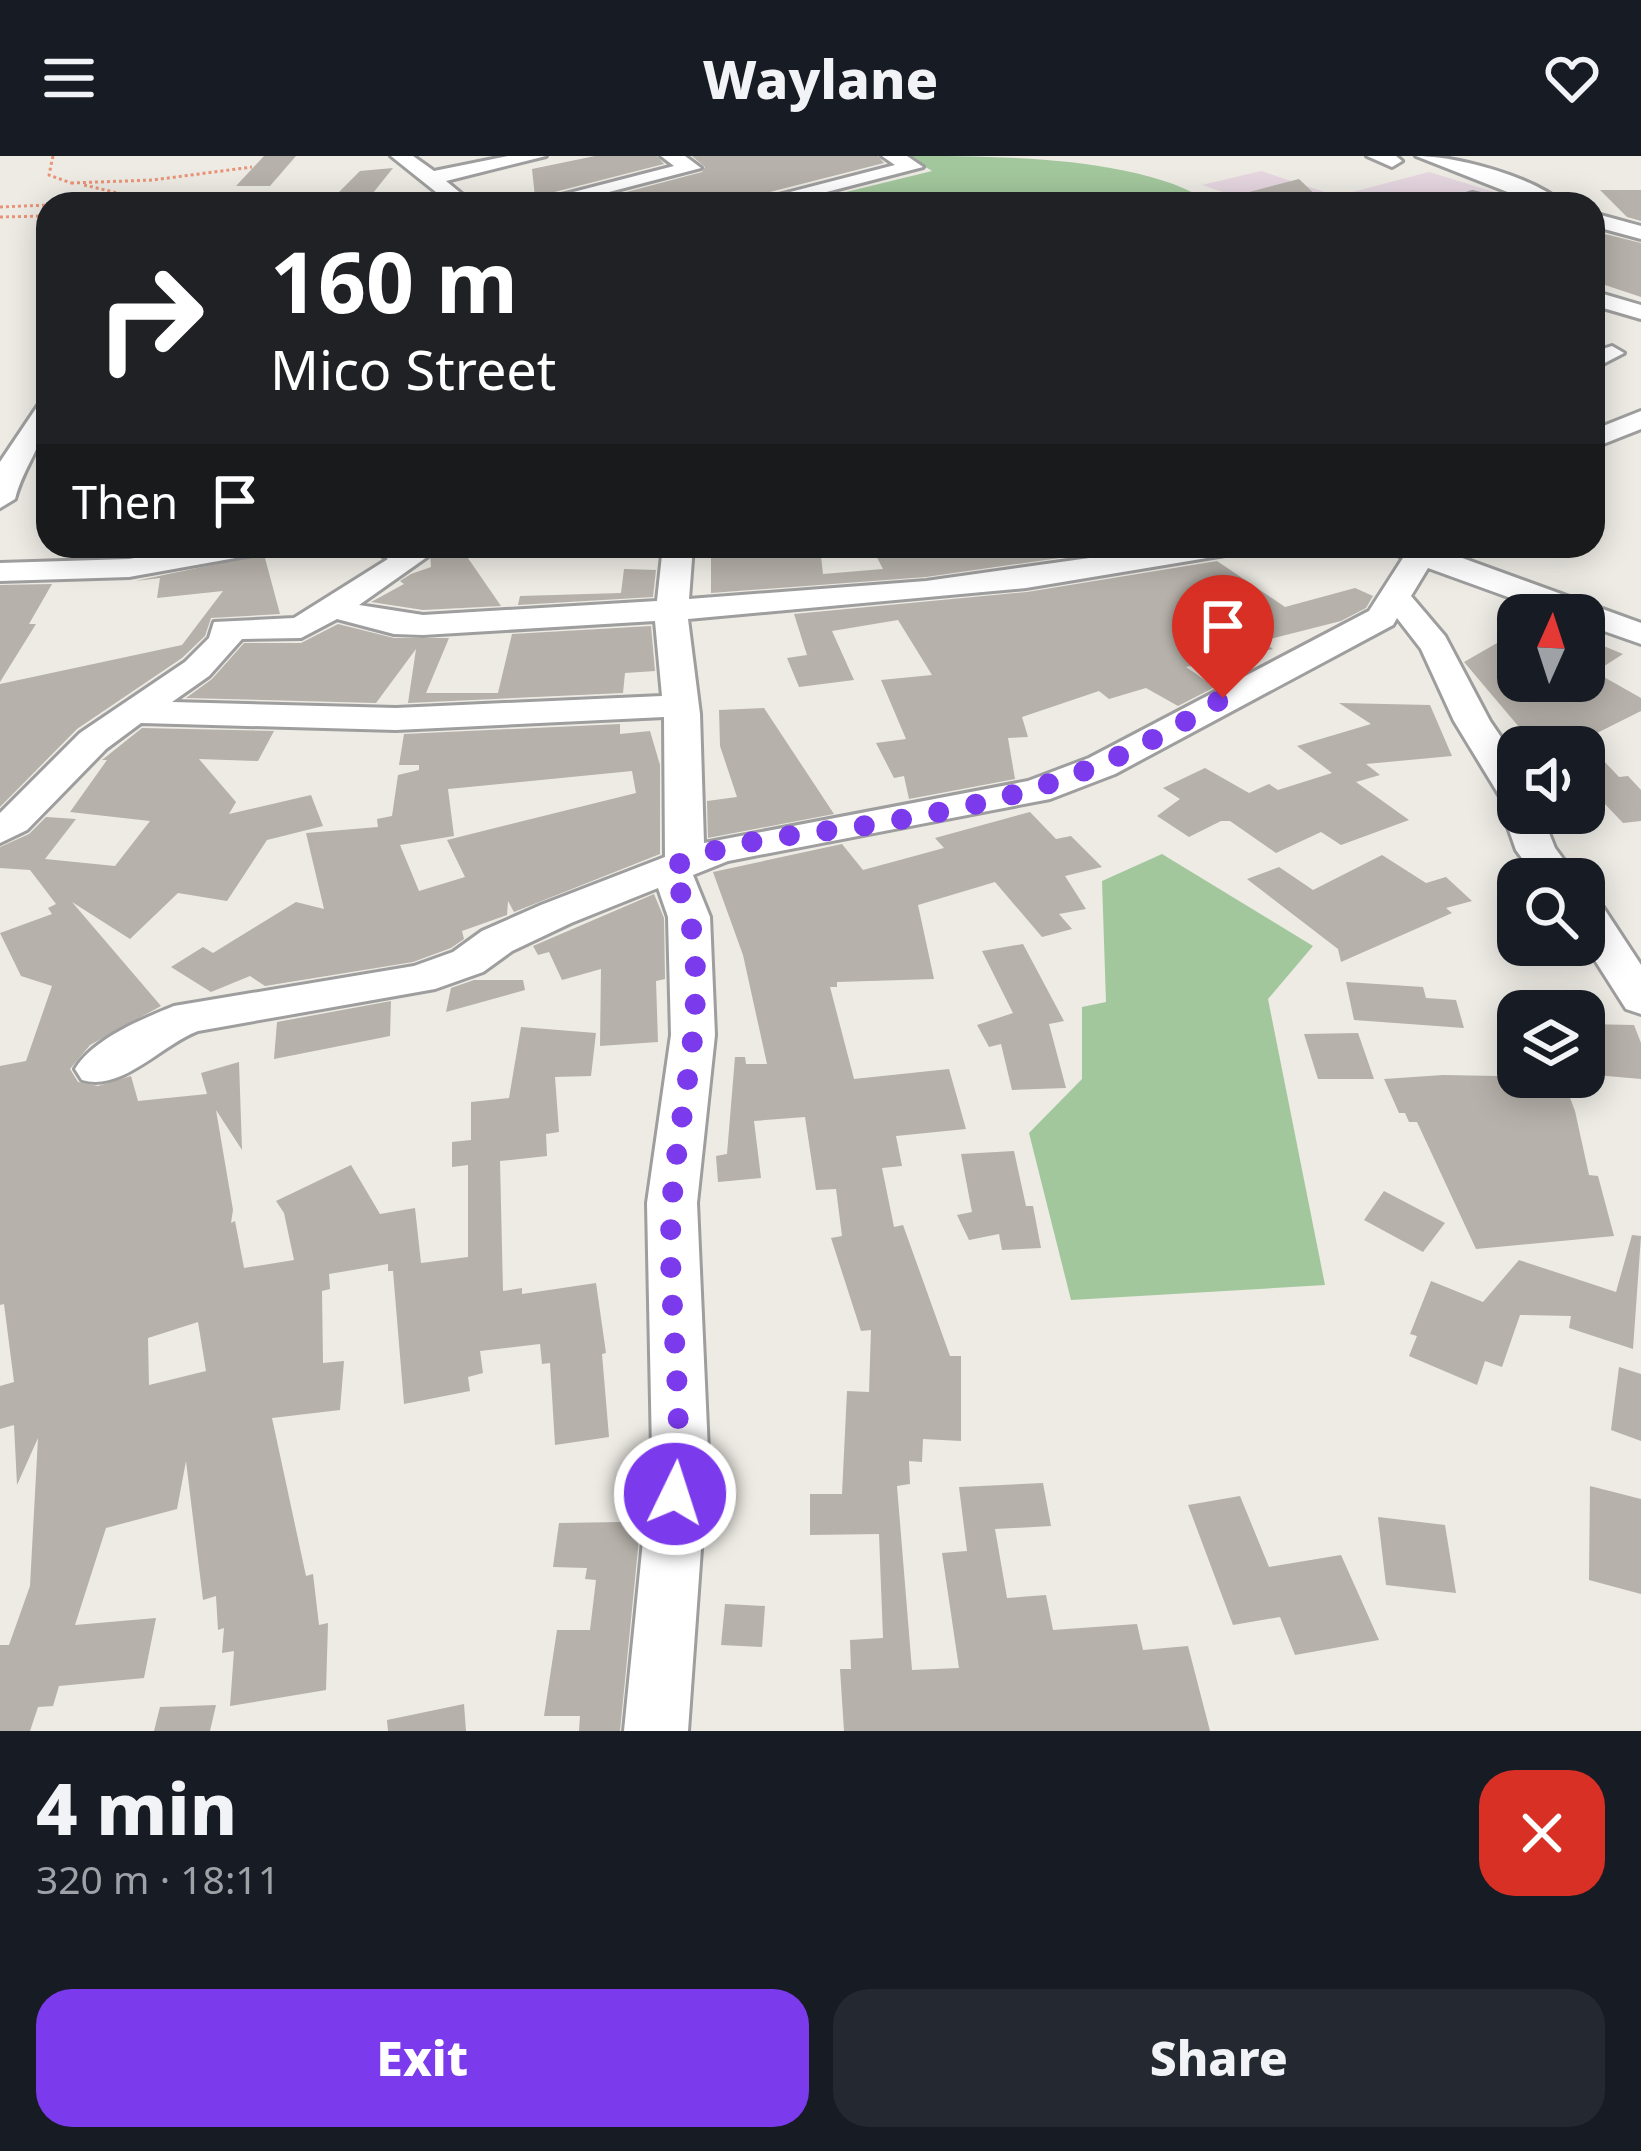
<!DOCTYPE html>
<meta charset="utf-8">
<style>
:root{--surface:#171b24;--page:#242831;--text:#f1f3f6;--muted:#9ea1a6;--accent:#7c3aed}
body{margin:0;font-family:"Noto Sans",sans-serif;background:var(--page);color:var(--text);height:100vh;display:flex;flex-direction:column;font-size:45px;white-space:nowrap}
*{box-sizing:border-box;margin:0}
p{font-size:39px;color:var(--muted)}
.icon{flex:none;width:66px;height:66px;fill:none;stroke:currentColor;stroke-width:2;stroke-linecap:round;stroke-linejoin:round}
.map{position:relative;height:1575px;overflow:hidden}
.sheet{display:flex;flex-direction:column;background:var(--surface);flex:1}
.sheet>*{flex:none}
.top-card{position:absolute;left:36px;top:36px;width:1569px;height:366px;border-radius:36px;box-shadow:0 6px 30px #0003;background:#202124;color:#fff;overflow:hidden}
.needle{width:78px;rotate:3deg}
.tools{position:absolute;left:1497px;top:438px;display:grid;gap:24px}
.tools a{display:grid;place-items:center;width:108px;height:108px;border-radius:24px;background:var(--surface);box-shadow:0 6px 30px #0003;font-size:60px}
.pin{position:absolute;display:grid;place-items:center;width:102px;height:102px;color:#fff;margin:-123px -51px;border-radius:50% 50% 50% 0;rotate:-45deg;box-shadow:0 0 12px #0007}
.pin .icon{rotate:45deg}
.me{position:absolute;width:132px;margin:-66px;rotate:4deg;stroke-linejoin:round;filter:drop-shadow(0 0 9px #0008)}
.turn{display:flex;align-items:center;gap:42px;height:252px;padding:0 36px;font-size:54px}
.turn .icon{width:156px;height:156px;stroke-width:2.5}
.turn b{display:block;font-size:84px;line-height:102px}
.then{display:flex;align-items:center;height:114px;padding:0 36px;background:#0003;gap:24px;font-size:45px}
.round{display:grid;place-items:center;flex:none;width:126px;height:126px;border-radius:36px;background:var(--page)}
.head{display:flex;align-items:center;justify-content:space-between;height:204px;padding:0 36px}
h1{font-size:72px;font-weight:800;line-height:90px}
.cta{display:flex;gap:24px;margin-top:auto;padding:24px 36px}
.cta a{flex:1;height:138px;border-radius:36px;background:var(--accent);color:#fff;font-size:48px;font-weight:800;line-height:138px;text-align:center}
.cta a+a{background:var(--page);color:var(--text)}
header{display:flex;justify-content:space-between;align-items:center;height:156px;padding:0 36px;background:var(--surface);font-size:54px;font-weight:800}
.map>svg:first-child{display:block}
.industrial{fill:#e5d6e0}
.forest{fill:#a3c79d}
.building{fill:#b6b1aa;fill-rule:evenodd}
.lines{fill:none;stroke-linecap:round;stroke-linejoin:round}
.minor-casing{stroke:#9e9e9e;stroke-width:6}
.path{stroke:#e99478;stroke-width:3;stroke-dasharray:3 3;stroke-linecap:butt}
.minor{fill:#fff;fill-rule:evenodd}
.route{stroke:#7c3aed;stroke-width:21;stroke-dasharray:0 37.8}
</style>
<header><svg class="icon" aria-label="menu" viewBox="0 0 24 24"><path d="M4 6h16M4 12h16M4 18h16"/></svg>Waylane<svg class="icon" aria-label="heart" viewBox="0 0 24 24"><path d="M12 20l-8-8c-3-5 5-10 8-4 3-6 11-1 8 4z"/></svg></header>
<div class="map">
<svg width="1641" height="1575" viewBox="0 0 1641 1575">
<rect width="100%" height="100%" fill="#edebe4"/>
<polygon class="industrial" points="1261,15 1337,40 1429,16 1530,47 1258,48 1202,29"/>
<g class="forest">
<path d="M908 0C999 0 1143 0 1213 48H797L932 15Z"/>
<polygon points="1162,698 1313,790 1268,843 1325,1129 1071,1144 1029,977 1082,923 1082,851 1106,846 1102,725"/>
</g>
<g class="building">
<polygon points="264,0 296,0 270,30 236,30"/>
<polygon points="595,0 657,0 664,8 535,41 532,13"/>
<polygon points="692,0 878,0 884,7 723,48 581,48 702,16 705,11"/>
<polygon points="393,12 373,37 338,37 360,15"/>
<polygon points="1299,23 1325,48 1235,48 1234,40"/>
<polygon points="1600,34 1641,34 1641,65 1627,61"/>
<polygon points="1597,76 1641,87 1641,141 1593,125 1593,77"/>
<polygon points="711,390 739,390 739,394 820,392 823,418 883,413 871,390 1015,390 1023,399 1077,390 1143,390 926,421 711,437"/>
<polygon points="461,392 501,450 423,454 371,446 404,428 400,425 411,418 431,411 430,398"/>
<polygon points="260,399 265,402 280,458 211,462 205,480 182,502 77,573 0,651 0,528 182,489 223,435 157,442 160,422 135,425"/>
<polygon points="1217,405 1285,451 1355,432 1373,440 1366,452 1341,465 1262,485 1273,493 1186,511 1215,531 1178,550 1146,532 1109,543 1099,535 1022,561 1028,581 1008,582 1015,623 909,643 904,620 894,622 876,587 906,583 881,524 932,519 898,464 832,475 854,524 799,531 787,502 807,499 794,458 1027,436"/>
<polygon points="624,413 656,414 653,441 518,449 520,440 621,437"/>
<polygon points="52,428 29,468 36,468 0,526 0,429"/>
<polygon points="338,468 394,482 449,482 426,537 498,537 512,478 651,470 655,515 625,517 623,537 408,547 416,493 376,547 186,542 212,523 244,487 301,487"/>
<polygon points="1518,475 1518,525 1584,525 1584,482 1623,498 1595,516 1641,542 1641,555 1583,584 1535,590 1464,506"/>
<polygon points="1339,547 1430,549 1452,600 1366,608 1380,619 1356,626 1409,664 1341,689 1321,676 1276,697 1230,665 1221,665 1189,681 1157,660 1180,643 1163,632 1205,612 1249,637 1269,628 1278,634 1332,617 1297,590 1371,568"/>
<polygon points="764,552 834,658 708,682 707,645 737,641 720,590 719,554"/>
<path d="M620 568V578L650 575 660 609V698L514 756 508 745 507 759 462 775 464 783 451 792 413 806 265 830 250 820 211 836 171 811 203 791 213 797 296 746 324 753 306 677 378 671 377 663 392 660 398 619 419 614V609H399L404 578ZM632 615 636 637 447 684 465 721 419 735 400 689 454 680 448 633Z"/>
<path d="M142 572 274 575 258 605 199 603 236 646 229 658 311 639 323 670 267 684 227 745 178 737 130 783 72 746 161 850 90 889 70 913 78 926 98 930 131 920 138 945 207 938 201 917 239 906 242 994 216 954 233 1054 231 1067 235 1065 244 1112 294 1104 284 1057 276 1045 351 1009 380 1058 415 1052 421 1107 468 1101V1009L452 1011V986L471 984V946L509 942 521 871 596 877 591 920 555 921 559 976 546 978 547 1000 500 1005 503 1135 522 1132V1138L596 1127 606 1197 602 1198 609 1281 555 1289 550 1207 542 1208 540 1188 480 1195 483 1217 468 1221 470 1235 404 1248 393 1115H388V1108L329 1118 330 1133 322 1135 323 1207 344 1205 340 1254 272 1262 306 1420 313 1418 319 1469 328 1467 326 1534 230 1550 234 1495 222 1497 224 1472 218 1474 216 1440 203 1444 186 1305 177 1353 106 1372 75 1469 156 1462 144 1522 59 1530 53 1550 38 1551 30 1575H0V1489H9L30 1430 38 1282 17 1329 14 1269 0 1273V1230L14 1226 4 1148 0 1149V910L26 905 52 830 21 820 0 777 52 758 48 752 56 748 30 714 0 712V691L29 678 46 661 76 663 45 703 115 710 150 665 70 656 107 604H102ZM198 1166 206 1215 149 1229 148 1182Z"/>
<polygon points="1584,584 1619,621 1628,620 1641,634 1641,665 1623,667 1584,626"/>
<polygon points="1030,656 1056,683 1071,680 1102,711 1065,720 1086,753 1059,758 1072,773 1042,781 995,726 918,749 934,823 837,826 837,831 830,831 854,923 949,913 966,973 896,980 902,1010 882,1012 894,1071 903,1069 950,1200 961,1200 961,1285 923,1283 922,1306 909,1305 910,1328 897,1330 912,1514 959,1512 942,1397 967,1395 959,1331 1043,1327 1051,1370 995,1373 1007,1442 1046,1439 1053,1474 1137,1468 1143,1494 1188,1490 1210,1575 844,1575 840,1513 851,1513 850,1484 883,1482 879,1378 810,1379 810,1338 842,1338 847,1235 869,1236 871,1174 861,1175 831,1082 842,1080 836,1033 816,1034 805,961 754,965 761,1022 718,1026 716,1000 727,998 735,901 745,901 746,908 767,908 743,799 713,716 842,688 863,714 944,692 935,682"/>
<polygon points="1382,699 1426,727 1446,721 1472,745 1446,752 1452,757 1341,806 1338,793 1247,723 1279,711 1313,734"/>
<polygon points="654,738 664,762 665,823 656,825 658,886 600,890 601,813 562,824 549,796 538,799 533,790"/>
<polygon points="1023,788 1064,865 1049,868 1066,932 1012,934 1001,888 989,891 977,869 1013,857 982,795"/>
<polygon points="474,824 523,824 525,834 446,856 451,832"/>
<polygon points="1346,826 1423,831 1426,842 1456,844 1464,872 1354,864"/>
<polygon points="391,845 390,880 274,903 277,866"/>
<polygon points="1584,868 1634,869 1641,887 1641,923 1584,918"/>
<polygon points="1358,877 1374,923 1318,923 1304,878"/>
<polygon points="1443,919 1562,921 1575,955 1589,1019 1598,1020 1614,1080 1476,1093 1417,966 1409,966 1405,957 1399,957 1384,923"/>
<polygon points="1014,995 1026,1050 1033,1050 1041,1092 1002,1094 999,1078 969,1084 957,1059 972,1056 961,998"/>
<polygon points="1384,1035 1445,1067 1423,1096 1364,1064"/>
<polygon points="1632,1079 1641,1080 1633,1193 1569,1172 1571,1160 1520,1159 1502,1211 1485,1205 1477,1229 1409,1200 1417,1180 1410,1178 1431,1125 1483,1146 1519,1104 1616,1136"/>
<polygon points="1619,1211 1641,1218 1641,1285 1611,1274"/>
<polygon points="1590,1330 1641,1343 1641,1438 1589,1424"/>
<polygon points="627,1332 644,1332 620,1575 579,1575 580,1560 544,1560 557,1474 590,1474 596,1424 585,1423 587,1412 553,1411 559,1367 622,1366"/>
<polygon points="1240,1340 1269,1411 1341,1399 1379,1484 1295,1499 1280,1461 1233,1469 1188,1349"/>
<polygon points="1378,1361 1445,1369 1456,1437 1386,1429"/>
<polygon points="725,1448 765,1450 762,1491 721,1489"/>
<polygon points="464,1548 466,1575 388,1575 387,1564"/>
<polygon points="216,1549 210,1575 154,1575 160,1551"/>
</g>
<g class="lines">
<g class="minor-casing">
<g id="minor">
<polygon points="391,0 413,0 434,15 508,0 546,0 446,25 474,48 451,48"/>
<polygon points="661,0 685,0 701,12 563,48 527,48 674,10"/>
<polygon points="882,0 907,0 923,11 780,48 744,48 895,9"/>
<polygon points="1367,0 1396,0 1402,5 1392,11"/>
<path d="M1416 0C1457 0 1534 21 1564 48H1538Z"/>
<polygon points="1472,37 1518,48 1438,48"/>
<polygon points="1593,57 1641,70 1641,83 1593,70"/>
<polygon points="1593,135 1641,149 1641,163 1593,149"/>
<polygon points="1612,190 1624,197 1593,213 1593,196"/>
<path d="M48 246C48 286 25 305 15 343L0 352V306L39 248Z"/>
<polygon points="1641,255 1641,273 1593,292 1593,274"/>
<polygon points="200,390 267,390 252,399 129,421 0,425 0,407 129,403"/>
<path d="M365 390H410L427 401 359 449 423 459 657 445 663 390H693L689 443 926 425 1175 390H1240L1225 399 1026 432 688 463 700 558 704 687 1028 625 1089 602 1369 455 1403 402 1382 390 1432 391 1641 467V488L1584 468V459H1558L1428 412 1411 440 1445 480 1490 565 1518 606V657H1541L1555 692 1578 723H1537L1516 694 1503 657 1507 652 1454 565 1421 493 1397 462 1393 469 1115 618 1050 643 728 705 693 719 710 761 715 879 697 1047 708 1295 688 1575H624L652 1295 647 1047 671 879 668 761 658 732 571 767 512 795 483 816 435 833 198 875C161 889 122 936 82 924L75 913C93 883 142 863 174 850L414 810 453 796 482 775 541 749 665 701 664 561 396 574 141 567 106 593 27 674 0 687V657L80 577 185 506 209 482 214 466 294 462 388 403ZM337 463 394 478 423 479 655 465 662 540 396 552 172 546 209 520 242 483 301 482Z"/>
<polygon points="1584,741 1599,745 1641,809 1641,858 1626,853 1584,787"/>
</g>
</g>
<g class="path">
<polyline points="53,0 49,19 71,27"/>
<polyline points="71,27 153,24 252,11"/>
<polyline points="84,29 164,48"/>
<polyline points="0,51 48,49"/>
<polyline points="0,61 48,60"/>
</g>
<use href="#minor" class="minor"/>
</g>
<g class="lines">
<path class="route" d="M675 1338C686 1240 665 1142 672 1046 678 952 708 858 690 764 686 746 677 729 670 712 729 682 805 679 869 669 1011 645 1101 621 1223 542"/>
</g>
</svg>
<div class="tools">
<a><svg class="needle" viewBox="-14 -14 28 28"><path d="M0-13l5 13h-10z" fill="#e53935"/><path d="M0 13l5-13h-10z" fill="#9ea1a6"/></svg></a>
<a><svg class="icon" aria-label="sound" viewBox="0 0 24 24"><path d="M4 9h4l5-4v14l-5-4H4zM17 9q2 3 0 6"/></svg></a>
<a><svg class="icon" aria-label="search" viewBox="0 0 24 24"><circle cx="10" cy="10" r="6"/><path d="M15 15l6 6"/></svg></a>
<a><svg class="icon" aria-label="layers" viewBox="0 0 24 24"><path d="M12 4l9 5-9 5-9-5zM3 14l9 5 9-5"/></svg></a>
</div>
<div class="pin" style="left:1223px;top:542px;background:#d93025"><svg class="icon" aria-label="arrive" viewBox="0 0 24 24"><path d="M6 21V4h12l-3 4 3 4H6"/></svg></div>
<svg class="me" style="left:675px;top:1338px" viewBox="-20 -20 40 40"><circle r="17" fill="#7c3aed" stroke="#fff" stroke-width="3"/><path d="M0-11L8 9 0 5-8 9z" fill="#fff"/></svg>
<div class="top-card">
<div class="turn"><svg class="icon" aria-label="right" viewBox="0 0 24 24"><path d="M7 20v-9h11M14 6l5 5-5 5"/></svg><div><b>160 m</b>Mico Street</div></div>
<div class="then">Then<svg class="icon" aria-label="arrive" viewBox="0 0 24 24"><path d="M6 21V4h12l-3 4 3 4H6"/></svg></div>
</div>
</div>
<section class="sheet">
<div class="head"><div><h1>4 min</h1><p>320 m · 18:11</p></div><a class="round" style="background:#d93025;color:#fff"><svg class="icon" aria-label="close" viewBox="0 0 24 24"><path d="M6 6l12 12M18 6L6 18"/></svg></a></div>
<div class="cta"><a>Exit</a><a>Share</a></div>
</section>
